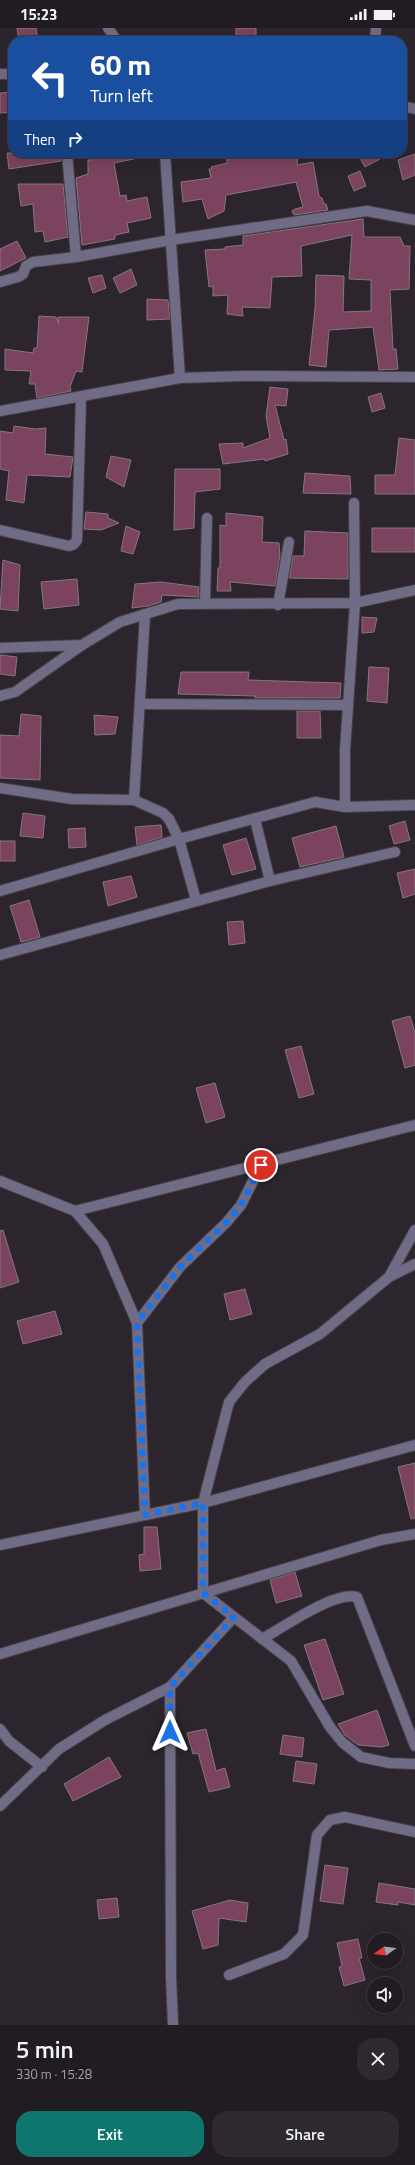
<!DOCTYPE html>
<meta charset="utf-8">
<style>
:root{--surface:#211c22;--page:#2d292f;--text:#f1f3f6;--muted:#a2a1a5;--line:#3e3a40;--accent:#0f766e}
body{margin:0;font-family:"Titillium Web",sans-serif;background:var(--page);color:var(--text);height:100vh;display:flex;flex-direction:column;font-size:15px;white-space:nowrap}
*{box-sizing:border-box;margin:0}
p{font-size:13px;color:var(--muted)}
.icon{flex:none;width:22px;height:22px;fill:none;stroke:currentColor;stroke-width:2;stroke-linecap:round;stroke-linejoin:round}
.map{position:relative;height:1997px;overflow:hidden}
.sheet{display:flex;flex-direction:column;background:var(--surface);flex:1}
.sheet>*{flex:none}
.guide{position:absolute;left:8px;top:8px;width:399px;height:122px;border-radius:16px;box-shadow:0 4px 16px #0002,0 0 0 1px var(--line);background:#1a4fa0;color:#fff;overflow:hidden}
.needle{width:26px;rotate:255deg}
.controls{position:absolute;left:367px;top:1905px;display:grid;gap:8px}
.controls a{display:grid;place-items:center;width:36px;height:36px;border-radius:50%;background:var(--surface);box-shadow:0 4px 16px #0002,0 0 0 1px var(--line);font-size:20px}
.pin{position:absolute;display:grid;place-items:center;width:34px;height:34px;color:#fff;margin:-17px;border:2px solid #fff;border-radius:50%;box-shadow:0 1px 4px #0007}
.me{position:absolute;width:44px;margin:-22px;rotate:0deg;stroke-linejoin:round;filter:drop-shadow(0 0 3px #0008)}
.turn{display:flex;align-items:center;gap:14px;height:84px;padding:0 16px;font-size:18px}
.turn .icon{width:52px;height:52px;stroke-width:2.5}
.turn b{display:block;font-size:28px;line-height:34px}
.then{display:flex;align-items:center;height:38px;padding:0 16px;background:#0003;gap:8px;font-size:15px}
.round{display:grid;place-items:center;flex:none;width:42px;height:42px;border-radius:16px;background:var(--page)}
.head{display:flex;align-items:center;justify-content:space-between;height:68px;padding:0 16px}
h1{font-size:24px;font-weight:600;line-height:30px}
.button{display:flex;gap:8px;margin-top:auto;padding:8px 16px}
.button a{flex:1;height:46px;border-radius:16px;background:var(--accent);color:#fff;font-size:16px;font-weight:600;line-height:46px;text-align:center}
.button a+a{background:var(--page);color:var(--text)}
.status{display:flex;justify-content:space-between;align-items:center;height:28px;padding:0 20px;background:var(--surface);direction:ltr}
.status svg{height:11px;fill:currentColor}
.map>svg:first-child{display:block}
.building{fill:#7b435d;stroke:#85777d}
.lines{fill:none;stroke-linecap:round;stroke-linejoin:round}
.minor-casing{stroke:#48414a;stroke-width:12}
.minor{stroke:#706c85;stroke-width:10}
.route{stroke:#1a73e8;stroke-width:7;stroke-dasharray:0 12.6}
</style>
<div class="status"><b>15:23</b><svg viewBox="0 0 49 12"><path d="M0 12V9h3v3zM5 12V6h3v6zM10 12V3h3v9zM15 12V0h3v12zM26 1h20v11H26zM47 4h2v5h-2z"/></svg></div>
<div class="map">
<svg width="415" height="1997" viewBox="0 0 415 1997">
<rect width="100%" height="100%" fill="#2c252e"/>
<g class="building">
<polygon points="17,0 36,0 38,13 19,13"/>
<rect x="236" y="0" width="20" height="13"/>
<polygon points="13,64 13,84 0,85 0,65"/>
<polygon points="7,125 61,125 61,133 9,141"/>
<polygon points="93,125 138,125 138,130 114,135 120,168 126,167 127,173 147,169 151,190 127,195 129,204 115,207 115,211 82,217 76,150 88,146 88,132 93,132"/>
<polygon points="227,125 298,125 297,137 313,134 319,168 322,170 324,176 326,176 328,182 294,187 292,183 295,181 303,179 296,154 226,167 224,183 208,191 202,171 183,174 181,154 211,150 209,141 212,141 211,139 227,135"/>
<polygon points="357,125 391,125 365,139"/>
<polygon points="415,126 415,147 403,152 398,132"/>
<polygon points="360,143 366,158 354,163 348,148"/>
<polygon points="18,156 63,156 68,209 45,214 43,203 35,204 33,176 21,178"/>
<polygon points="363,191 364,209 400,209 404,218 410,218 409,261 390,262 393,321 396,321 398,341 379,342 373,299 329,302 326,339 309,337 315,281 316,247 344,248 343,284 371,283 371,252 349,251 352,207 301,218 302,248 272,249 270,280 242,279 243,288 227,286 228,267 213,268 213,258 209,259 205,222 225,221 225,219 243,217 243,208"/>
<polygon points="17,213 26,230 0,243 0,221"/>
<polygon points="131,241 137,257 120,265 113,250"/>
<polygon points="102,247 106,260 93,265 88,250"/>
<polygon points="147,271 168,272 170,291 147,292"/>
<polygon points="39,288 56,289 59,296 58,289 89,289 82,344 76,343 70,359 71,363 37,370 35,356 29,356 31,343 5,342 5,321 33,325 34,320 37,320"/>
<polygon points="270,359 288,361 286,378 275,377 284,412 286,411 288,426 265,433 265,431 223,436 219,416 243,415 243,420 270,410 266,388"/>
<polygon points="381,365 385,380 372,384 368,369"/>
<polygon points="14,398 35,401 46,400 45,426 73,429 70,449 27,447 24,475 6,472 9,443 0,441 0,403 13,405"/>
<polygon points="399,410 415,412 415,466 375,466 375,447 395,447"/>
<polygon points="111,428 131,432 124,459 106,449"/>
<polygon points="175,441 220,441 220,461 195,464 194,500 174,502"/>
<polygon points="305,445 350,448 351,466 303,465"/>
<polygon points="86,484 108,486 108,490 119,495 101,502 84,501"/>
<polygon points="226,485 263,489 262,514 279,515 280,528 275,558 230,554 231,563 217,563 218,540 220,540 220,497 226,498"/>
<polygon points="126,498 140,504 133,526 121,523"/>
<rect x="372" y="500" width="43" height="24"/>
<polygon points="305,503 348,505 348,551 289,550 293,528 304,528"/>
<polygon points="3,532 20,537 18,583 0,581"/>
<polygon points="77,551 79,577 44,581 41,554"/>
<polygon points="161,554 199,559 199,569 162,567 161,574 148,578 132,580 135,556"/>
<polygon points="362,589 377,590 374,604 362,605"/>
<polygon points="0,627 17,629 15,648 0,646"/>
<polygon points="369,639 389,640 387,675 367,673"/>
<polygon points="181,644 249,644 248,652 341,655 340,670 255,670 255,668 178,666"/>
<polygon points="297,683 320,683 321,710 297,710"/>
<polygon points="21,686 41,688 40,752 0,750 0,707 19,708"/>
<polygon points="94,687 118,689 115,706 95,707"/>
<polygon points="23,785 45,788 43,810 20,808"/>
<polygon points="405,793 410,812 394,816 389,798"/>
<polygon points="161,797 162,809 137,817 135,799"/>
<polygon points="336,798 344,829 300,839 292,810"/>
<polygon points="85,800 86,819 69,820 68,801"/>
<polygon points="246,810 256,841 232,847 223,817"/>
<rect x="0" y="813" width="15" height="20"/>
<polygon points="415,841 415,866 403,870 397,845"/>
<polygon points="131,848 137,869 108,878 103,854"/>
<polygon points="29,872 40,909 21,914 10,878"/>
<polygon points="243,893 245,915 229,917 227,894"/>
<polygon points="410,988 415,1005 415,1037 405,1040 392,993"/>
<polygon points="301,1018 314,1066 299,1070 285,1022"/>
<polygon points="215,1055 225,1089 206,1095 196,1060"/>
<polygon points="3,1202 19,1254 0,1260 0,1203"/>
<polygon points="245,1261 252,1286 230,1292 224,1266"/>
<polygon points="55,1283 62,1306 23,1316 17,1293"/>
<polygon points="415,1435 415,1490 411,1491 398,1439"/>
<polygon points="144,1499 157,1499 161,1541 140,1543 139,1527 144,1526"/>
<polygon points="295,1544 302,1568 276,1575 270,1552"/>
<polygon points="325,1611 344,1666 323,1672 304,1617"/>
<polygon points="377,1682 389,1717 382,1719 358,1717 345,1707 338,1696"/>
<polygon points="206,1701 216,1743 225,1740 230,1759 209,1764 198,1725 193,1726 187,1705"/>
<polygon points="283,1707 304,1710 302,1729 280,1726"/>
<polygon points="109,1729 121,1749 73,1773 64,1756"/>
<polygon points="296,1733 317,1736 314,1756 293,1753"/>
<polygon points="325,1837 348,1840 343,1876 320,1873"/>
<polygon points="379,1855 415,1861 415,1877 398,1874 398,1877 376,1874"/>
<polygon points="117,1870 119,1889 99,1891 97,1872"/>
<polygon points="230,1872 248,1875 246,1894 219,1890 218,1917 203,1921 192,1883"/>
<polygon points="358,1911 362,1930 359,1930 365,1952 344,1958 339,1939 342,1938 337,1915"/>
</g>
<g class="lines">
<g class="minor-casing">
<g id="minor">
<polyline points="108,0 117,13"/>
<polyline points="375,13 376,0"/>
<polyline points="0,46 13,46"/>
<polyline points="402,78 415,81"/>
<polyline points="67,125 76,229"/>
<polyline points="165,125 180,350"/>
<polyline points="0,254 18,249 23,246 26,238 33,234 76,229 171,212 367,183 415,192"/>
<polyline points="0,383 180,350 243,348 415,349"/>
<polyline points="0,502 69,518 74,516 77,512 81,370"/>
<polyline points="205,574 207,490"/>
<polyline points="278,577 289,514"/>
<polyline points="0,620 82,617"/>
<polyline points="0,668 15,664 82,617 120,594 178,576 355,575 415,562"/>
<polyline points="141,676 348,677"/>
<polyline points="0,760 72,771 134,772 163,785 169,791 179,811 196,872"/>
<polyline points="134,772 145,586"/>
<polyline points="345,779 345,722 355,575 354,475"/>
<polyline points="270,853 395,824"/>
<polyline points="0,863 179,811 315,774 345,779 415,777"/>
<polyline points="0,927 270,853 255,791"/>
<polyline points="0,1153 75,1183 103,1216 137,1295 145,1487"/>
<polyline points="75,1183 415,1097"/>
<polyline points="389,1249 415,1236"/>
<polyline points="137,1295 180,1239 226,1195 241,1177 261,1137"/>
<polyline points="0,1517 203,1475 415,1417"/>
<polyline points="203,1565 203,1475 229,1374 245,1354 265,1336 320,1306 389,1249 415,1202"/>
<polyline points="203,1565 291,1633 330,1699 342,1714 361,1729 389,1735 415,1736"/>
<path d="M262 1611C284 1599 334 1563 357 1569L415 1718"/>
<polyline points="0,1626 381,1512 415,1506"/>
<polyline points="170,1659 171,1949 173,1997"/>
<polyline points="0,1701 9,1713 42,1739"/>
<polyline points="0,1778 59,1721 105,1692 170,1659 234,1589"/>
<polyline points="229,1947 284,1926 303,1907 317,1807 330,1792 345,1789 415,1804"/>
</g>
</g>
<use href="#minor" class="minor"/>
</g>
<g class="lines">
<polyline class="route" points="170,1704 170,1659 234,1589 203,1565 203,1475 145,1487 137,1295 180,1239 226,1195 241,1177 261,1137"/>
</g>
</svg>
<div class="controls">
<a><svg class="needle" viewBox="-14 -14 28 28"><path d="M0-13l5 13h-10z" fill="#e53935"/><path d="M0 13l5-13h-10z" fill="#a2a1a5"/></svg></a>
<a><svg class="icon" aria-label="sound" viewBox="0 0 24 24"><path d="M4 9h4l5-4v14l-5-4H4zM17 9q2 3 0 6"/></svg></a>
</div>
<div class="pin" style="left:261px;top:1137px;background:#d93025"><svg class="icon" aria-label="arrive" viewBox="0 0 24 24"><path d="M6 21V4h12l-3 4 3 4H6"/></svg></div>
<svg class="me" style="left:170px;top:1704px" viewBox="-20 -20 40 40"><path d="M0-17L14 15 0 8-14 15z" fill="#1a73e8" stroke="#fff" stroke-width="4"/></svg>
<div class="guide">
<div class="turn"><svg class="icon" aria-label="left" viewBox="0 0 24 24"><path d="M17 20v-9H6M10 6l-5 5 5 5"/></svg><div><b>60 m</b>Turn left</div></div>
<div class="then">Then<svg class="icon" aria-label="right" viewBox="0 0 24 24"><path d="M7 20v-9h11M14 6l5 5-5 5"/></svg></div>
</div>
</div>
<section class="sheet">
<div class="head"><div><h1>5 min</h1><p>330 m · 15:28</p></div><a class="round"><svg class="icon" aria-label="close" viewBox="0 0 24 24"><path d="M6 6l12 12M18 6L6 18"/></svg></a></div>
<div class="button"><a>Exit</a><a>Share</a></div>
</section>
